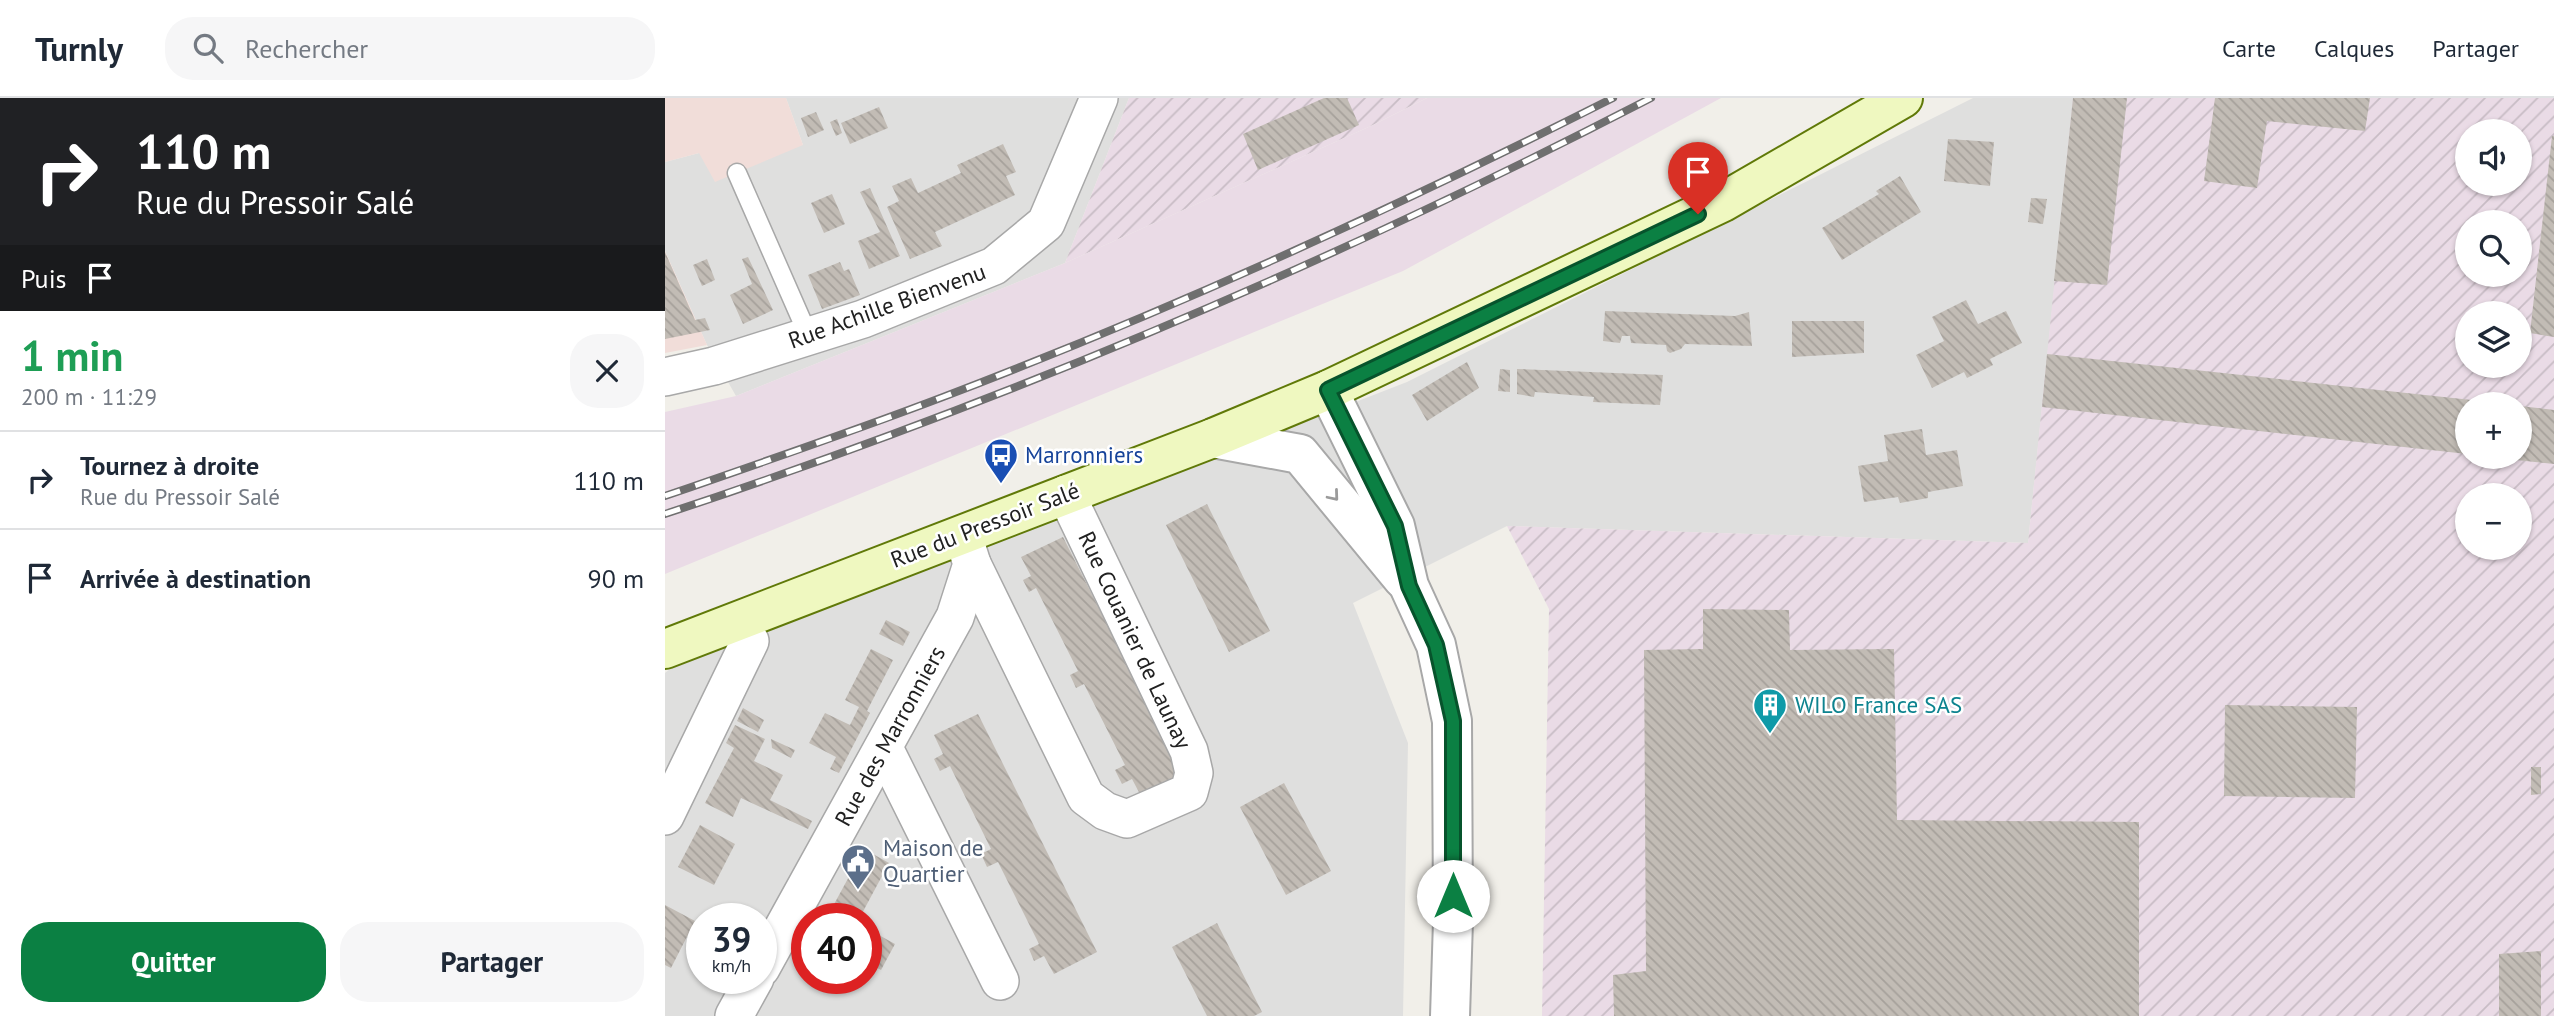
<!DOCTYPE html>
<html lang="fr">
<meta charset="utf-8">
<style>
:root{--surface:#fff;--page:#f6f6f7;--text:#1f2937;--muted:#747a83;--line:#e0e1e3;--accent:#0b8043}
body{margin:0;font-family:"PT Sans",sans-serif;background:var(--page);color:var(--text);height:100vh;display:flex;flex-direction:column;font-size:26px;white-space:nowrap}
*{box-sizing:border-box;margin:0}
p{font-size:23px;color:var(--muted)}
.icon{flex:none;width:38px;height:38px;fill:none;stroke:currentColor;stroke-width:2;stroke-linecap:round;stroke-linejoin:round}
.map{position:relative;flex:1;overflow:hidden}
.details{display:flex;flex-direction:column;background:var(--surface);width:665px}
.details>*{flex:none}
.guide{background:#202124;color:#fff;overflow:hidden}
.fabs{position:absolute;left:1790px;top:21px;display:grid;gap:14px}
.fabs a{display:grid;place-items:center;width:77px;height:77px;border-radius:50%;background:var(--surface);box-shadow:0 2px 5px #0004;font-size:35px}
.speed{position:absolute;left:21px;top:805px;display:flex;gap:14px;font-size:35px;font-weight:700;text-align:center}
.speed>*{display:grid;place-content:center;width:91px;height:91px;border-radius:50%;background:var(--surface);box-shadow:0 2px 5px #0004;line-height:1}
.speed small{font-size:18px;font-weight:400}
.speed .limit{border:10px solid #d22;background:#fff;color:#111}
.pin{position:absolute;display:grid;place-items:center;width:60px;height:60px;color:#fff;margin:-72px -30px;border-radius:50% 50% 50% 0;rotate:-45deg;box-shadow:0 0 7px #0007}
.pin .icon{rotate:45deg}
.me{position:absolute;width:77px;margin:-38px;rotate:0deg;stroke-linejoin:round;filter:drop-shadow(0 0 5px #0008)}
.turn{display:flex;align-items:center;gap:24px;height:147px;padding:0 21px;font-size:32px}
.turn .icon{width:91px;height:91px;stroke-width:2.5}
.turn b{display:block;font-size:49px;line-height:60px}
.then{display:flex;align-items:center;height:66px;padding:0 21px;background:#0003;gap:14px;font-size:26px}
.round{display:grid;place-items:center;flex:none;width:74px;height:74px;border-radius:28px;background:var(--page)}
.head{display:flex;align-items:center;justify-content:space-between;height:119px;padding:0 21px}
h1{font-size:42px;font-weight:700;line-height:52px;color:#1e9e55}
.button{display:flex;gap:14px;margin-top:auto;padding:14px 21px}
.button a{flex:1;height:80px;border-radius:28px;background:var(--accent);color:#fff;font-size:28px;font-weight:700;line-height:80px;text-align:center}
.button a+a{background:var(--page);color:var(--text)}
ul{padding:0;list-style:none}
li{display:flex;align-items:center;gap:21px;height:98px;padding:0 21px;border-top:2px solid var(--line)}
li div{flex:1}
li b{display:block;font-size:26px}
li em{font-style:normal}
header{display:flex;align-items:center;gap:42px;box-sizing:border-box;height:98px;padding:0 35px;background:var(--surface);border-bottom:2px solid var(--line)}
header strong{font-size:33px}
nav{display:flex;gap:38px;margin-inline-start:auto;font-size:24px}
.search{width:490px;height:63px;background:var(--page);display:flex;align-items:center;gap:18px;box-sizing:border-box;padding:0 24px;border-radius:28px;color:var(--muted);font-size:26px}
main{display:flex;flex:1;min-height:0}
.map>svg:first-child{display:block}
.residential{fill:#dfdfde;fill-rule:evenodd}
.commercial{fill:#f1ddd9}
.industrial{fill:url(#industrial-furrows);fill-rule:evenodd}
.railway{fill:#eadbe6}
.building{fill:url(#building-back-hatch)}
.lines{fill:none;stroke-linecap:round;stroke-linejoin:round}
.service-casing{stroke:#a8a8a8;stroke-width:21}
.minor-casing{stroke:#a8a8a8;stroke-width:40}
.tertiary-casing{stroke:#a8a8a8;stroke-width:42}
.secondary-casing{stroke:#607908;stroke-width:42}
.service{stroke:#fff;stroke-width:18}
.minor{stroke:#fff;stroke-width:37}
.tertiary{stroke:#fff;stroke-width:38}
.secondary{stroke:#eff8c0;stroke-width:38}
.rail-casing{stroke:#6f6f6f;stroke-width:8}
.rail{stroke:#fff;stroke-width:5;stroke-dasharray:16;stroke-linecap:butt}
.oneway{stroke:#9b9b9b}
.route-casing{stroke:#07532c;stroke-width:18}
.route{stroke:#0b8043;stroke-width:12}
.labels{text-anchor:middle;stroke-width:5;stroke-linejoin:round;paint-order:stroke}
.street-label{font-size:23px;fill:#212121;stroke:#fff}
.transit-label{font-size:23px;fill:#164399;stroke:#fff;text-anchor:start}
.culture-label{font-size:23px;fill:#0d838f;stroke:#fff;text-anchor:start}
.service-label{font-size:23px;fill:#4e5e75;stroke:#fff;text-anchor:start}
</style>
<header>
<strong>Turnly</strong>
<div class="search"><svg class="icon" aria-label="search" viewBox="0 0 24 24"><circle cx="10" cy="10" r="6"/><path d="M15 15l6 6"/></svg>Rechercher</div>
<nav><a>Carte</a><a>Calques</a><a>Partager</a></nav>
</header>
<main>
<section class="details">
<div class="guide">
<div class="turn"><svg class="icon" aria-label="right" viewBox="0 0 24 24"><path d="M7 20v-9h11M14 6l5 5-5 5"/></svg><div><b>110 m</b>Rue du Pressoir Salé</div></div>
<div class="then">Puis<svg class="icon" aria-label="arrive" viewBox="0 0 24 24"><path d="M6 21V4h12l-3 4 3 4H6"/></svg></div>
</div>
<div class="head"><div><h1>1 min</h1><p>200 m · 11:29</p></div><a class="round"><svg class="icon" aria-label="close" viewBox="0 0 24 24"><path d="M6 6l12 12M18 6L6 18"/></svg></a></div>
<ul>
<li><svg class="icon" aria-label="right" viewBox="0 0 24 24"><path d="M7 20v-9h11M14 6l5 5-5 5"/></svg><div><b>Tournez à droite</b><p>Rue du Pressoir Salé</p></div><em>110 m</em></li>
<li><svg class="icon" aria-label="arrive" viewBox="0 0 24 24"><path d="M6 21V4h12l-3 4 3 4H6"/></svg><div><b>Arrivée à destination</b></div><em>90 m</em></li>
</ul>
<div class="button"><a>Quitter</a><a>Partager</a></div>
</section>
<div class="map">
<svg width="1889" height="918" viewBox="0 0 1889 918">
<defs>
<pattern id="industrial-furrows" width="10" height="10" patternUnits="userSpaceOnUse" patternTransform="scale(1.75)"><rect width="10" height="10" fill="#eadbe6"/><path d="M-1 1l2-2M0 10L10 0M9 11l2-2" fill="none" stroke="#c8bcc5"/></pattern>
<pattern id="building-back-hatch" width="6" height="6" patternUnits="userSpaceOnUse" patternTransform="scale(1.75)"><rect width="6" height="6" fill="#c2bcb5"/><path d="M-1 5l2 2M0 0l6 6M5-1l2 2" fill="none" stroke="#a6a19b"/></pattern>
</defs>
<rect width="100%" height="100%" fill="#f1efe9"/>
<g class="residential">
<polygon points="121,0 464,0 400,165 71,298 42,247 0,153 0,64 34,55 138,47"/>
<path d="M1308 0H1409L1363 445 842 428 688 505 743 645 738 918H0V575L5 571 742 284ZM37 821H96V880H37ZM142 821H201V880H142Z"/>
</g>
<g class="commercial">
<polygon points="0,0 121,0 138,47 50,84 34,55 0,64"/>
<polygon points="0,153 42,247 0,255"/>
</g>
<g class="industrial">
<polygon points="464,0 762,0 708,27 400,165"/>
<path d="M1408 0H1889V918H877L884 511 842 428 1363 445ZM1802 33H1855V86H1802ZM1802 124H1855V177H1802ZM1802 215H1855V268H1802ZM1802 306H1855V359H1802ZM1802 397H1855V450H1802Z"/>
</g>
<polygon class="railway" points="762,0 1056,0 738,173 0,476 0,314 71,298 400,165 708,27"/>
<g class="building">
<polygon points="659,0 682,0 694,27 593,72 578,36"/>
<polygon points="1408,0 1462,0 1442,187 1389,183"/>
<polygon points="1550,0 1705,0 1700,33 1602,23 1592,90 1539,83"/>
<polygon points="214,9 223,30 185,46 176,25"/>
<polygon points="151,14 159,32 143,39 136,20"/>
<polygon points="172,21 177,35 171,38 165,24"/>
<polygon points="1887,38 1889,38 1889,239 1865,235"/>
<polygon points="1283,41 1329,44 1325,88 1279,83"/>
<polygon points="338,46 351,74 341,78 350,97 270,134 277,148 245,161 222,109 234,103 227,88 246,80 253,95 296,75 292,67"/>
<polygon points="1235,78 1256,114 1177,162 1157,130 1214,96 1211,93"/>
<polygon points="205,90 235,158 204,171 193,143 215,134 195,94"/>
<polygon points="167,96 180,126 159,135 146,105"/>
<polygon points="1366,100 1382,101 1378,126 1363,124"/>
<polygon points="0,154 30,222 40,220 45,232 0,241"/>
<polygon points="83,159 108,212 78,226 65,197 87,186 77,161"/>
<polygon points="42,161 50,182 37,188 28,167"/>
<polygon points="175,164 179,173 184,171 195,197 157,211 143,177"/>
<polygon points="1301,202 1313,226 1341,213 1357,245 1325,261 1328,267 1302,280 1299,274 1267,290 1251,257 1279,243 1267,219"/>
<polygon points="940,213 1070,218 1084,214 1087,248 1020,246 1016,251 1005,255 1002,253 1001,247 966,245 965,238 957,238 955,245 938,243"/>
<polygon points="1127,223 1199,223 1199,255 1127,259"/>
<polygon points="1382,256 1825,304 1825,306 1802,306 1802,356 1377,309"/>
<polygon points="802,264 814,290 762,323 747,297"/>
<polygon points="835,271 845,272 845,294 833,293"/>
<polygon points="852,271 998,277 995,307 928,304 929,299 870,294 869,299 852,296"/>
<polygon points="1855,308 1889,312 1889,366 1842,361 1855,359"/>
<polygon points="1257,331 1261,357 1292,352 1298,388 1263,394 1263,400 1235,405 1233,399 1199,404 1193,368 1223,363 1219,337"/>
<polygon points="542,406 605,533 564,554 501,427"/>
<polygon points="398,439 518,677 476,698 467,681 457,686 450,672 460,667 419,586 411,590 405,577 413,573 371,490 364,494 358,482 366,478 356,459"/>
<polygon points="1038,511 1124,512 1125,552 1229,551 1232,722 1474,724 1474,918 949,918 948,877 981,873 979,552 1038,551"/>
<polygon points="221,522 245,534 238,548 214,536"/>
<polygon points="206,551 228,562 202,613 205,615 174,675 165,671 171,659 144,645 160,615 185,627 194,609 180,602"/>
<polygon points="1560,607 1692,609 1690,700 1559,698"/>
<polygon points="78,610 99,622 93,634 72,623"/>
<polygon points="313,616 432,854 389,876 379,858 369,863 364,851 374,846 333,764 322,769 316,756 326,751 285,668 275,673 269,661 278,656 269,637"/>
<polygon points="70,627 100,641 89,663 118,677 105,702 147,723 143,731 76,700 68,719 40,705 69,650 61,645"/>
<polygon points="106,641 130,652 126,660 107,650"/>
<polygon points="1866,669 1876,669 1876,696 1866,697"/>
<polygon points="619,685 666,773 621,797 575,709"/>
<polygon points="35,727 70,746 49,787 13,769"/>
<polygon points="199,751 224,765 194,821 161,821"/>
<polygon points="0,807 30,823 6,870 0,867"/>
<polygon points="552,825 597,914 589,918 542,918 507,849"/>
<polygon points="201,830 230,846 216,872 201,864"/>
<polygon points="1876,853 1876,918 1834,918 1834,856"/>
</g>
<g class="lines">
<g class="service-casing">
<polyline id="service" points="72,75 144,239"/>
</g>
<g class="minor-casing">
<g id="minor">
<polyline points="0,279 49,268 198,221 329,168 381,125 434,0"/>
<polyline points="307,466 421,699 440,713 462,721 524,694 529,675 524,653 401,396"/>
<polyline points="219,650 335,883"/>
<polyline points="0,718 85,543"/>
<polyline points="96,870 290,519 307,466 303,453"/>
<polyline points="69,918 90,880"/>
</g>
</g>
<g class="tertiary-casing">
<g id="tertiary">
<polyline points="663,292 730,428 744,488 771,547 787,623 788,823 785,918"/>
<polyline points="548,340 635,356 738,481"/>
</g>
</g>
<g class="secondary-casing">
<polyline id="secondary" points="0,551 548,340 663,292 1058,104 1238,0"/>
</g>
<use href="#service" class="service"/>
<use href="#minor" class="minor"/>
<use href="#tertiary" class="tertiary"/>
<use href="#secondary" class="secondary"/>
<g class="rail-casing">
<g id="rail">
<path d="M0 398C93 366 186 334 278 299 507 212 730 110 948 0"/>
<path d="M0 416C339 304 669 164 986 0"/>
</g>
</g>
<use href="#rail" class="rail"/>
</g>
<defs><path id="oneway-chevron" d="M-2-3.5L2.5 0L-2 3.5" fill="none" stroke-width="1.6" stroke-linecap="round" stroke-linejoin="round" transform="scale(1.75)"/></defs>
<use class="oneway" href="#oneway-chevron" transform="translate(669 398) rotate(50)"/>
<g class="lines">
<g class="route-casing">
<polyline id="route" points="788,798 788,623 771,547 744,488 730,428 663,292 1033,116"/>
</g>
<use href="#route" class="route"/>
</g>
<defs>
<g id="bus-pin" transform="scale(1.75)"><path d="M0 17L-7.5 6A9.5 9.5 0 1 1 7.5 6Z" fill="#1a4fb4" stroke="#fff"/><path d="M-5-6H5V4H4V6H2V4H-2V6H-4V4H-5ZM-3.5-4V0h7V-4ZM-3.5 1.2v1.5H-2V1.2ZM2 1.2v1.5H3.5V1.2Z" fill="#fff"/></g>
<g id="building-pin" transform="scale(1.75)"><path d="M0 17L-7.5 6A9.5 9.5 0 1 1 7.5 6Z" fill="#0f9aa8" stroke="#fff"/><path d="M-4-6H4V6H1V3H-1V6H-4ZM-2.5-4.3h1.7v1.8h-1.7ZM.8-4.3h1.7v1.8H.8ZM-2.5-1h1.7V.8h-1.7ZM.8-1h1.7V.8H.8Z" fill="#fff"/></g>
<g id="civic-pin" transform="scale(1.75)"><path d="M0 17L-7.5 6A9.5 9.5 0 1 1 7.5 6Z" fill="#5c6f8a" stroke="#fff"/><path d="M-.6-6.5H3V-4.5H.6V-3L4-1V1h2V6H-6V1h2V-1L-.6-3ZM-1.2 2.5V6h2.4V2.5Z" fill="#fff"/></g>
</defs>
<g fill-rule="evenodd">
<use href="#bus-pin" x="336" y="357"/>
<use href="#building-pin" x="1105" y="607"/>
<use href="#civic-pin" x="193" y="763"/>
</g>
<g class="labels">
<g class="street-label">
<text transform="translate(222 208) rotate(-20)" y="8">Rue Achille Bienvenu</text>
<text transform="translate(320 427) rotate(-21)" y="8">Rue du Pressoir Salé</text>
<text transform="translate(470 542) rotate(65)" y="8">Rue Couanier de Launay</text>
<text transform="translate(225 638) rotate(-61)" y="8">Rue des Marronniers</text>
</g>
<g class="transit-label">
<text x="360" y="365">Marronniers</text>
</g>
<g class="culture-label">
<text x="1130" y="615">WILO France SAS</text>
</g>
<g class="service-label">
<text x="218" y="758">Maison de<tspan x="218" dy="26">Quartier</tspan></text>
</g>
</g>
</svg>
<div class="fabs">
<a><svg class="icon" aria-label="sound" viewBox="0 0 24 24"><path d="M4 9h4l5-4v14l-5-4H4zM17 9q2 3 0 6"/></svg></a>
<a><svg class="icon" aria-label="search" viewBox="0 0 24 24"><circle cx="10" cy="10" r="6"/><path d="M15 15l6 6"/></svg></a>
<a><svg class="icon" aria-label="layers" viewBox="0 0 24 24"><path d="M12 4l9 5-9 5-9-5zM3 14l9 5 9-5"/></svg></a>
<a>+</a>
<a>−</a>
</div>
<div class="speed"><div>39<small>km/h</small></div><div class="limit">40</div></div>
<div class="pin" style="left:1033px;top:116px;background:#d93025"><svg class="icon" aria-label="arrive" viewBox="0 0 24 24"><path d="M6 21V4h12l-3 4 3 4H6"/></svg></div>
<svg class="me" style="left:788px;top:798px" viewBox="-20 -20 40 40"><circle r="19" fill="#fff"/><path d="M0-13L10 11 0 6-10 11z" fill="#0b8043"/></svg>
</div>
</main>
